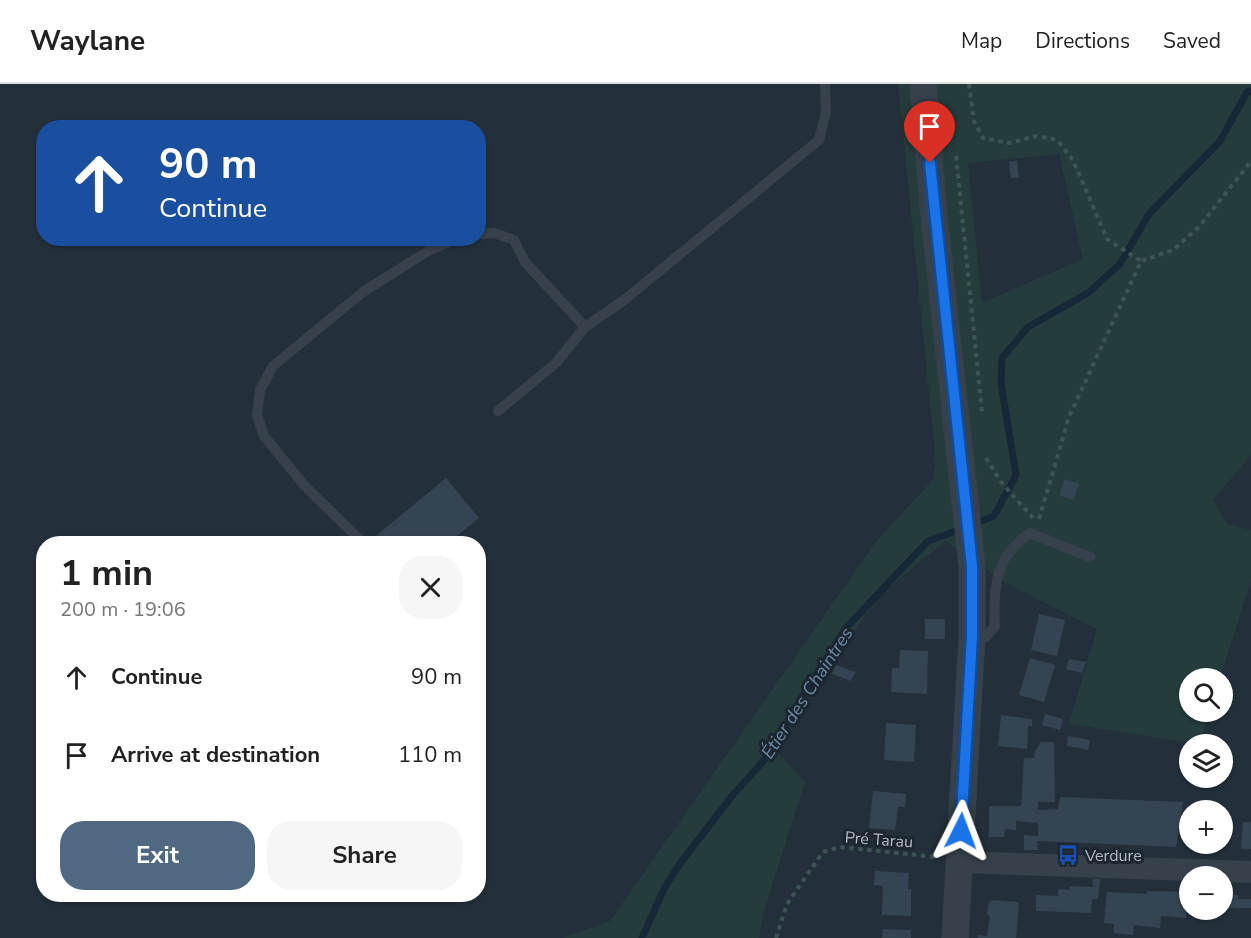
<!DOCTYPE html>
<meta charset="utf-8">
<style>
:root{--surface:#fff;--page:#f6f6f6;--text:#222;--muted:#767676;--line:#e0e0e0;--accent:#506881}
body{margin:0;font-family:"Nunito Sans",sans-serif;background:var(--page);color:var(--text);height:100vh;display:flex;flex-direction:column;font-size:22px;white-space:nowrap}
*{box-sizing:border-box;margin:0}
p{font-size:20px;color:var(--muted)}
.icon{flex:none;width:33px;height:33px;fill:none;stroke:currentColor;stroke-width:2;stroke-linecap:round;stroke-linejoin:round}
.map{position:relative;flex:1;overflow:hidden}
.drawer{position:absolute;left:36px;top:452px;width:450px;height:366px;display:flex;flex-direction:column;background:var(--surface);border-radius:24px;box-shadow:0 2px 4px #0004}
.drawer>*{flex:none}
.guide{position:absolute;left:36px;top:36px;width:450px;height:126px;border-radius:24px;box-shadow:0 2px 4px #0004;background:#1a4fa0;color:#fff;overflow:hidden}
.controls{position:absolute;left:1179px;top:584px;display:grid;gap:12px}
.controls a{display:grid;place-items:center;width:54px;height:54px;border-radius:50%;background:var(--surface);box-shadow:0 2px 4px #0004;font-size:30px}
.pin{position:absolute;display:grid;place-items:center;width:51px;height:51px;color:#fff;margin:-62px -26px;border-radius:50% 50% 50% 0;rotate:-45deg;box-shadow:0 0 6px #0007}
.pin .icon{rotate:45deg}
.me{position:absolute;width:66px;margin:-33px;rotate:3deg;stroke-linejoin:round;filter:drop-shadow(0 0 4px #0008)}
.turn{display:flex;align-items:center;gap:21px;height:126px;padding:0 24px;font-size:27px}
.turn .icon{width:78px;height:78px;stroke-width:2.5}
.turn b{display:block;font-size:42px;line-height:51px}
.round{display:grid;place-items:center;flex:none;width:63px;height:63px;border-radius:24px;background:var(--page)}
.head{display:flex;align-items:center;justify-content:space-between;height:102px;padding:0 24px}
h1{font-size:36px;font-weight:700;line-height:45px}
.action{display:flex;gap:12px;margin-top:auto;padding:12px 24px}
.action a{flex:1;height:69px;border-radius:24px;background:var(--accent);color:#fff;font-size:24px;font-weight:700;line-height:69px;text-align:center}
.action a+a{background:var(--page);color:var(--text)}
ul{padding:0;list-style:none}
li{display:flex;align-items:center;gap:18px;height:78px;padding:0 24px}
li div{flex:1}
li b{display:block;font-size:22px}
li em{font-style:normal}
header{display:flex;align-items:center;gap:36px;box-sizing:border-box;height:84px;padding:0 30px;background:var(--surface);border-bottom:2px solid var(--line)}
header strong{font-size:28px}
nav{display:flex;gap:33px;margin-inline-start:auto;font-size:21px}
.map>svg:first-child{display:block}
.green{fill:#253c3c;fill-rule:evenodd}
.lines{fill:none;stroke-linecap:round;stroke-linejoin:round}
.stream{stroke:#162838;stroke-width:7}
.building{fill:#354452}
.path{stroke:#3e5454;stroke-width:4;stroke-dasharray:4.5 4.5;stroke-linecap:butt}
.service{stroke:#37414b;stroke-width:10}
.minor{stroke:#37414b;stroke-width:22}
.tertiary{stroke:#37414b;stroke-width:27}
.route-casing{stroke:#114b97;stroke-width:15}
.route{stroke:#1a73e8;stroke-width:10}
.labels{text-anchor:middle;stroke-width:6;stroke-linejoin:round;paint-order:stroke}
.street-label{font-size:16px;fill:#b2bcc7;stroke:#1c2630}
.poi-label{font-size:16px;fill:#b2bcc7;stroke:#1c2630;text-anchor:start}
.water-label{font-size:18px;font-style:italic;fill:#6c8aa5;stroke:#1c2630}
</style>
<header>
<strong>Waylane</strong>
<nav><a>Map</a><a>Directions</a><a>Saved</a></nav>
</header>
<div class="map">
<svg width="1251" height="854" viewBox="0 0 1251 854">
<rect width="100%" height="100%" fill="#23303b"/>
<path class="green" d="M898 0H1251V371L1213 416 1227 440 1251 446V496L1220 594H1190V627H1210L1199 660 1069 640 1097 545 1006 499 945 457 880 511 806 612 777 668 805 698 764 826 759 854H562L610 837 878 455 933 396 936 380ZM1059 70 1083 175 982 219 968 79Z"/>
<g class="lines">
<g class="stream">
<polyline points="974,440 994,432 1016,391 1001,299 1002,274 1028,243 1088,209 1120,180 1149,130 1220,57 1247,8 1251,7"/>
<polyline points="642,854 664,805 681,778 732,712 775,664 803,612 846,544 928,457 961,445"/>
</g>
</g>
<g class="building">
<polygon points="1017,77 1019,93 1011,94 1009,78"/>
<polygon points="446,394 479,434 448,459 383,459 377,451"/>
<polygon points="1065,395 1079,400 1073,416 1059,411"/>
<polygon points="1039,530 1065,536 1057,572 1031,566"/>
<rect x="925" y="535" width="20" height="20"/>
<polygon points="900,566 928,567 927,610 891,608 892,584 899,584"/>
<polygon points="1030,574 1055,581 1044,618 1019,611"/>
<polygon points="1069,575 1086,578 1082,589 1066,585"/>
<polygon points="836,581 855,588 851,597 832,590"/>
<polygon points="1045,630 1063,635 1060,646 1042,641"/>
<polygon points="1001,631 1032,635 1032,642 1028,642 1027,665 998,662"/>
<polygon points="886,639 916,641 914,678 884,676"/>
<polygon points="1068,652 1090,656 1088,666 1067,662"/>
<polygon points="1041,658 1054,658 1055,718 1038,718 1038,726 1058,725 1060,713 1183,718 1176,763 1037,757 1038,766 1024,766 1024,751 1038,752 1038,739 1016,737 1016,746 1005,745 1004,753 989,753 989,722 1021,722 1024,674 1034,674 1035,667"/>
<polygon points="873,707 906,710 905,723 898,723 895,746 869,744"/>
<polygon points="1243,738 1251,738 1251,765 1241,765"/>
<polygon points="875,787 909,789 908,805 911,805 911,832 882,831 883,802 874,801"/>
<polygon points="1093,795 1100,795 1098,815 1092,815 1091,829 1036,827 1036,811 1058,812 1058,805 1070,806 1069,802 1093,803"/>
<polygon points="1147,807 1188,808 1186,834 1161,832 1160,844 1134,841 1133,851 1114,849 1114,840 1104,839 1107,808 1147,810"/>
<polygon points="1224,811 1238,811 1238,815 1251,815 1251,824 1224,824"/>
<polygon points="992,816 1019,818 1016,854 978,854 978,851 987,852 990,833 987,830 989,819"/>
<polygon points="883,845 911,846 911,854 882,854"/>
</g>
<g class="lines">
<g class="path">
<polyline points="969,0 974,37 983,54 1009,59 1037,52 1057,56 1073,76 1107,155 1141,177"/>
<polyline points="956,72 982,328"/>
<polyline points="986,374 1001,398 1033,434"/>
<polyline points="1039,435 1069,333 1141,177 1173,166 1199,143 1251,77"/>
<polyline points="776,854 787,820 823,768 840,763 935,773"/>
</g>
<g class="service">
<polyline points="478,150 494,149 514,156 525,178 585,243"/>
<polyline points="498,327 556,279 585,243 623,217 819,56 826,28 825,0"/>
<polyline points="363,459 304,401 264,352 257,331 260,306 273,282 363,208 428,167 458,154"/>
<path d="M972 552 986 553 995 542C993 503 995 473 1030 449L1090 473"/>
</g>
<polyline class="minor" points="960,778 1251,788"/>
<polyline class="tertiary" points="923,0 934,132 972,482 972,552 955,854"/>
</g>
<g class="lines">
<g class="route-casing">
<polyline id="route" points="930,79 972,482 972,552 961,747"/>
</g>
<use href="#route" class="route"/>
</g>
<defs>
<g id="bus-bare" transform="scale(1.62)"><path d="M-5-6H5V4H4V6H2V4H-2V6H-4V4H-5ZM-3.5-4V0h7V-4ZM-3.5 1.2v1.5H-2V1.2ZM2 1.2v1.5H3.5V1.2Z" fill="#1a4fb4" stroke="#1c2630" stroke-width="2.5" paint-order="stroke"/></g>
</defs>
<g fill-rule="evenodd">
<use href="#bus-bare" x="1068" y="771"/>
</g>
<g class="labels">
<g class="street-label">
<text transform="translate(879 755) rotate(4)" y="6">Pré Tarau</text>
</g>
<g class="poi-label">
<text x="1085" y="777">Verdure</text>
</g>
<g class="water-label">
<text transform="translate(807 609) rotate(-57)" y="6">Étier des Chaintres</text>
</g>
</g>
</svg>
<div class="controls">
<a><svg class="icon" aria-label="search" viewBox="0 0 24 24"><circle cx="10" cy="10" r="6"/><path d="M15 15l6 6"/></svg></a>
<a><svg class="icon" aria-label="layers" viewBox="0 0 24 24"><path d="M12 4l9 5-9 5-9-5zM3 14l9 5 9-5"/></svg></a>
<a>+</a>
<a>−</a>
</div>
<div class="pin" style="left:930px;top:79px;background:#d93025"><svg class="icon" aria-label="arrive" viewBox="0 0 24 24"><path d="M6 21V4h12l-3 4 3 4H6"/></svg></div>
<svg class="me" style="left:961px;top:747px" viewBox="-20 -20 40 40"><path d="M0-17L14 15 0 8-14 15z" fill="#1a73e8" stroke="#fff" stroke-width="4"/></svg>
<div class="guide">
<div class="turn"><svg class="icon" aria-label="ahead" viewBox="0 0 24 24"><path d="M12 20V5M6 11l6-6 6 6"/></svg><div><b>90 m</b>Continue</div></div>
</div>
<section class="drawer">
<div class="head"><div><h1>1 min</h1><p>200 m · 19:06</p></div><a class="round"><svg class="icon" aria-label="close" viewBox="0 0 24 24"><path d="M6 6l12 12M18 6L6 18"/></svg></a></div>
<ul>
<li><svg class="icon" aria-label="ahead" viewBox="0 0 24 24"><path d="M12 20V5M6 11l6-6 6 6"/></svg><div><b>Continue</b></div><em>90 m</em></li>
<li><svg class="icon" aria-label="arrive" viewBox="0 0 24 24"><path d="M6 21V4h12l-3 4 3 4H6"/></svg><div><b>Arrive at destination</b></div><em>110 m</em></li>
</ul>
<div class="action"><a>Exit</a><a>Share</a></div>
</section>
</div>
